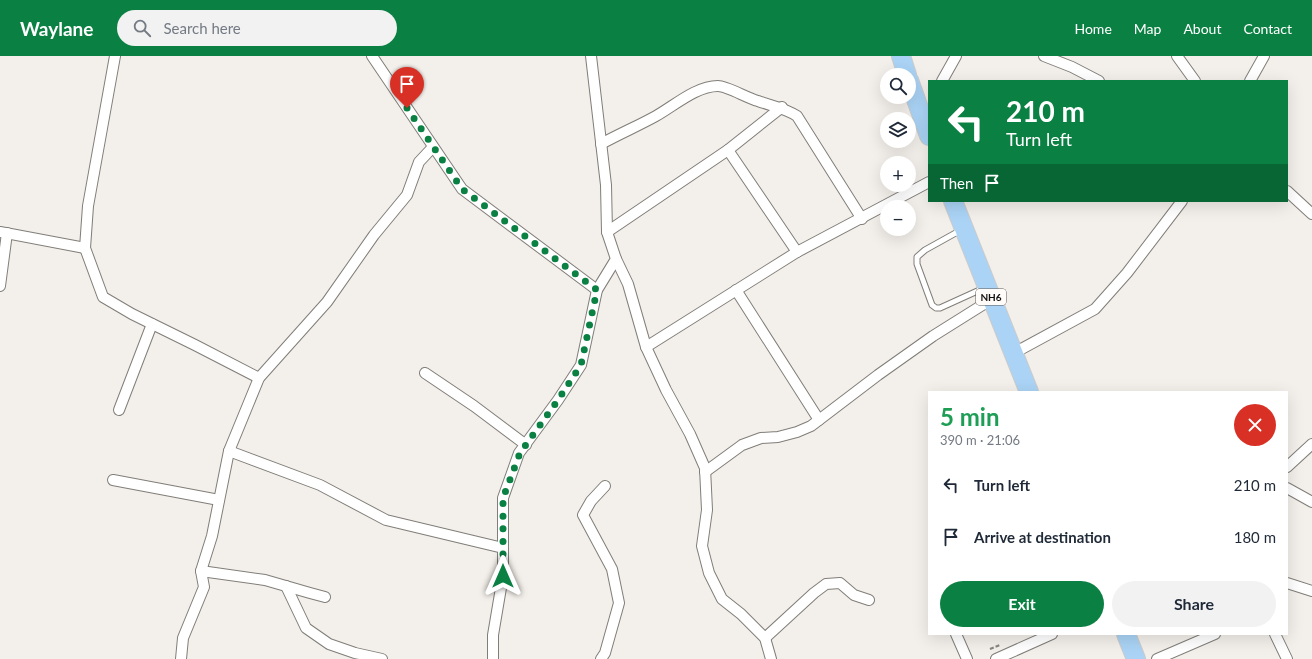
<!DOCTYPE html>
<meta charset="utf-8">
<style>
:root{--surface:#fff;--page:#f2f2f3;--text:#1f2937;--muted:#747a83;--accent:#0b8043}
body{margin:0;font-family:Lato,sans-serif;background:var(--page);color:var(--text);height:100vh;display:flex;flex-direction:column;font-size:15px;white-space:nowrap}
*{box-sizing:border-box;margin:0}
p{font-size:13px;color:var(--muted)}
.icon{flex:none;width:22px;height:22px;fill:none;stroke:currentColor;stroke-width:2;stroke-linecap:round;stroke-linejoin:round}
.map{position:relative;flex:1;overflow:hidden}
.details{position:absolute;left:928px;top:335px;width:360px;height:244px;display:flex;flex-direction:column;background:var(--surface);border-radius:0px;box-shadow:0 4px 16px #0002}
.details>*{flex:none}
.hud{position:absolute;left:928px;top:24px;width:360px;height:122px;border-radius:0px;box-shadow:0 4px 16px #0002;background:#0b8043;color:#fff;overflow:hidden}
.tools{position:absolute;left:880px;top:12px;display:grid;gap:8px}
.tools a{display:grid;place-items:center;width:36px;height:36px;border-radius:50%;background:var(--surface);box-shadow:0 4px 16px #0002;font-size:20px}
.pin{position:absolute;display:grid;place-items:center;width:34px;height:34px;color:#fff;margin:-41px -17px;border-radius:50% 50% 50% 0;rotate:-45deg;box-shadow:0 0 4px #0007}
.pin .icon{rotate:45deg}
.me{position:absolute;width:44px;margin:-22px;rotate:0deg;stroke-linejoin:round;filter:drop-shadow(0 0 3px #0008)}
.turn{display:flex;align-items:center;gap:14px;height:84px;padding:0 12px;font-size:18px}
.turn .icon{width:52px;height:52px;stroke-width:2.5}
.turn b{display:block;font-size:28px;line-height:34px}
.then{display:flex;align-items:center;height:38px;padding:0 12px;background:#0003;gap:8px;font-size:15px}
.round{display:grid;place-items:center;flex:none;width:42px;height:42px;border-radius:21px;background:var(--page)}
.head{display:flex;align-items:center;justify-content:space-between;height:68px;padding:0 12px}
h1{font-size:24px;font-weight:700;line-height:30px;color:#1e9e55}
.cta{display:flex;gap:8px;margin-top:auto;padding:8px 12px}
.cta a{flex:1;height:46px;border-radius:24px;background:var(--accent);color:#fff;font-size:16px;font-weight:700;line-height:46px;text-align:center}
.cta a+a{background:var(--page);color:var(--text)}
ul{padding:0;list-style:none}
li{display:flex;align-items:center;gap:12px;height:52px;padding:0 12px}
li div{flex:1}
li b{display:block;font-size:15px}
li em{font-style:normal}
header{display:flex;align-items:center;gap:24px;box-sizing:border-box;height:56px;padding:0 20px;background:var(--accent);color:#fff}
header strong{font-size:19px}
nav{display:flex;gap:22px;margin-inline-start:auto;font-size:14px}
.search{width:280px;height:36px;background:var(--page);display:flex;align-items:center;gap:10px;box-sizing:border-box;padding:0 14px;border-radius:22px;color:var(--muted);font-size:15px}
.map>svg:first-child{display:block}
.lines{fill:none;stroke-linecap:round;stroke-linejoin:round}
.lane-casing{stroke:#817e79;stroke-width:7}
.street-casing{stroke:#817e79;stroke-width:12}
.highway-casing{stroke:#cbcbcb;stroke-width:20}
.path{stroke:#878481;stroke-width:2;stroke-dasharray:4 2;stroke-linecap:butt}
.lane{stroke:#fff;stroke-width:5}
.street{stroke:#fff;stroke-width:10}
.highway{stroke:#aad3f5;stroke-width:18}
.route{stroke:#0b8043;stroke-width:7;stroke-dasharray:0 12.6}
.labels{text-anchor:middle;stroke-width:3;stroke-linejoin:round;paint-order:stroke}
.shield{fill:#fffcf9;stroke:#5a5857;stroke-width:1}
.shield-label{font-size:10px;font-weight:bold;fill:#141211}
</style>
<header>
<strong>Waylane</strong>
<div class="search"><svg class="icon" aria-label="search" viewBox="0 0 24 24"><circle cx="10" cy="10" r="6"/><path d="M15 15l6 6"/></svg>Search here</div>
<nav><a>Home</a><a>Map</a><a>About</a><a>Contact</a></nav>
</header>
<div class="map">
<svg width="1312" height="603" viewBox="0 0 1312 603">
<rect width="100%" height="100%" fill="#f3efea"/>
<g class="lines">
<g class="lane-casing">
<polyline id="lane" points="961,174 925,194 917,201 917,208 932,249 936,252 940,252 984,232"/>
</g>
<g class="street-casing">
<g id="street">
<polyline points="115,0 88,150 85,192 103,241 132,258 195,289 259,322"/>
<polyline points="372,0 462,133 597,234"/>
<polyline points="1044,0 1072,11 1099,25"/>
<polyline points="1177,0 1195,25"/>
<polyline points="942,25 956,0"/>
<polyline points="1250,25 1264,0"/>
<path d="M601 88C619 78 638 70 656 60 674 50 696 30 718 30 727 30 747 42 758 45 772 50 785 52 797 60L862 163"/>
<polyline points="728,94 797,196"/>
<polyline points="1287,135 1312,158"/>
<polyline points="0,176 85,192"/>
<polyline points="607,176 728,94 782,51"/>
<polyline points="616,203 628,228 646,291 666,334 690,378 705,412 707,454 702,490 709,517 722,543 741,558 765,582 771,603"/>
<polyline points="0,230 7,177"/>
<polyline points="736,234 819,364"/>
<polyline points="646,291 797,196 929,126"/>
<polyline points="1014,297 1095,253 1127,217 1182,145"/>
<polyline points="425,317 474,350 526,389"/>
<polyline points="119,354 152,268"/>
<polyline points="229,395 320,429 386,464 503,492"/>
<polyline points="1287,411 1312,388"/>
<polyline points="705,416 742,389 761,382 778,381 797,376 811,370 878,319 933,280 992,243"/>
<polyline points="113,424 219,444"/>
<polyline points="1287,432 1312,446"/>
<polyline points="201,515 265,524 310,537 325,541"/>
<polyline points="1287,527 1312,535"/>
<polyline points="286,530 306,572 329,588 355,597 382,603"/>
<polyline points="956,578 967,603"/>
<polyline points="1275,578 1287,603"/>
<polyline points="765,582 814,537 826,528 840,527 854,539 869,544"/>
<polyline points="181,603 183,582 204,531 201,515 212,480 229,395 259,322 327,246 374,179 407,139 419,106 433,91"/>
<polyline points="493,603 493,579 503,520 503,442 519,397 558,344 581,309 597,234 616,203 607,176 606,129 591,0"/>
<polyline points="601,603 605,597 619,547 612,513 583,459 591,445 605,430"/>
<polyline points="996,603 1052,578"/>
<polyline points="1157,603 1215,578"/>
</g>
</g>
<g class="highway-casing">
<g id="highway">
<polyline points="901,0 907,19"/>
<polyline points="909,24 929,80"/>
<polyline points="953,145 1029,336"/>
<polyline points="1126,578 1136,603"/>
</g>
</g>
<polyline class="path" points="990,593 1000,589"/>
<use href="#lane" class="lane"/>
<use href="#street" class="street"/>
<use href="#highway" class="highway"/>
</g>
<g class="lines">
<polyline class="route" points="407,52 462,133 597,234 581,309 558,344 520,397 503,442 503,520"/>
</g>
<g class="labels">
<rect class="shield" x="976" y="233" width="30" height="16" rx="3"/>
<g class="shield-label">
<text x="991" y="245">NH6</text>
</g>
</g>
</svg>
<div class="tools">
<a><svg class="icon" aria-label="search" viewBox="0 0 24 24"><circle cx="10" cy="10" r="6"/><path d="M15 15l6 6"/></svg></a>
<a><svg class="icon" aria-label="layers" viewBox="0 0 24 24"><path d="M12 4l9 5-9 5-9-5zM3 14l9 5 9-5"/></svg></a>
<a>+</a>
<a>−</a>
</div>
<div class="pin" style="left:407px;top:52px;background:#d93025"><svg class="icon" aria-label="arrive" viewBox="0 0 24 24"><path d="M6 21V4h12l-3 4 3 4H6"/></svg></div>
<svg class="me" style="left:503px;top:520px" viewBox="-20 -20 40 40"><path d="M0-17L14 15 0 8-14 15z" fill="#0b8043" stroke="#fff" stroke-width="4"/></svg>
<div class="hud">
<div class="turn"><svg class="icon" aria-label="left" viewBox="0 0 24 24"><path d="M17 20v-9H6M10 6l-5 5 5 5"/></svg><div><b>210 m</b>Turn left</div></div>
<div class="then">Then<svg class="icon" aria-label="arrive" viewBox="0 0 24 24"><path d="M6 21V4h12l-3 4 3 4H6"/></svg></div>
</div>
<section class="details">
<div class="head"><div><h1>5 min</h1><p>390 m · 21:06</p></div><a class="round" style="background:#d93025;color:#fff"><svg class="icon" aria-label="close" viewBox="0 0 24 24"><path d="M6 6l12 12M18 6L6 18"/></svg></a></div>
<ul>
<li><svg class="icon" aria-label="left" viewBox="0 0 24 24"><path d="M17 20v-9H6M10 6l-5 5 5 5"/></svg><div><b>Turn left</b></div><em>210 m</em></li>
<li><svg class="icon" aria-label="arrive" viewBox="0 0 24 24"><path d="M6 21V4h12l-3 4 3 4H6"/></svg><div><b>Arrive at destination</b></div><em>180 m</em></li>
</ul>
<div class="cta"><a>Exit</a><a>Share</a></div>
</section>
</div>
